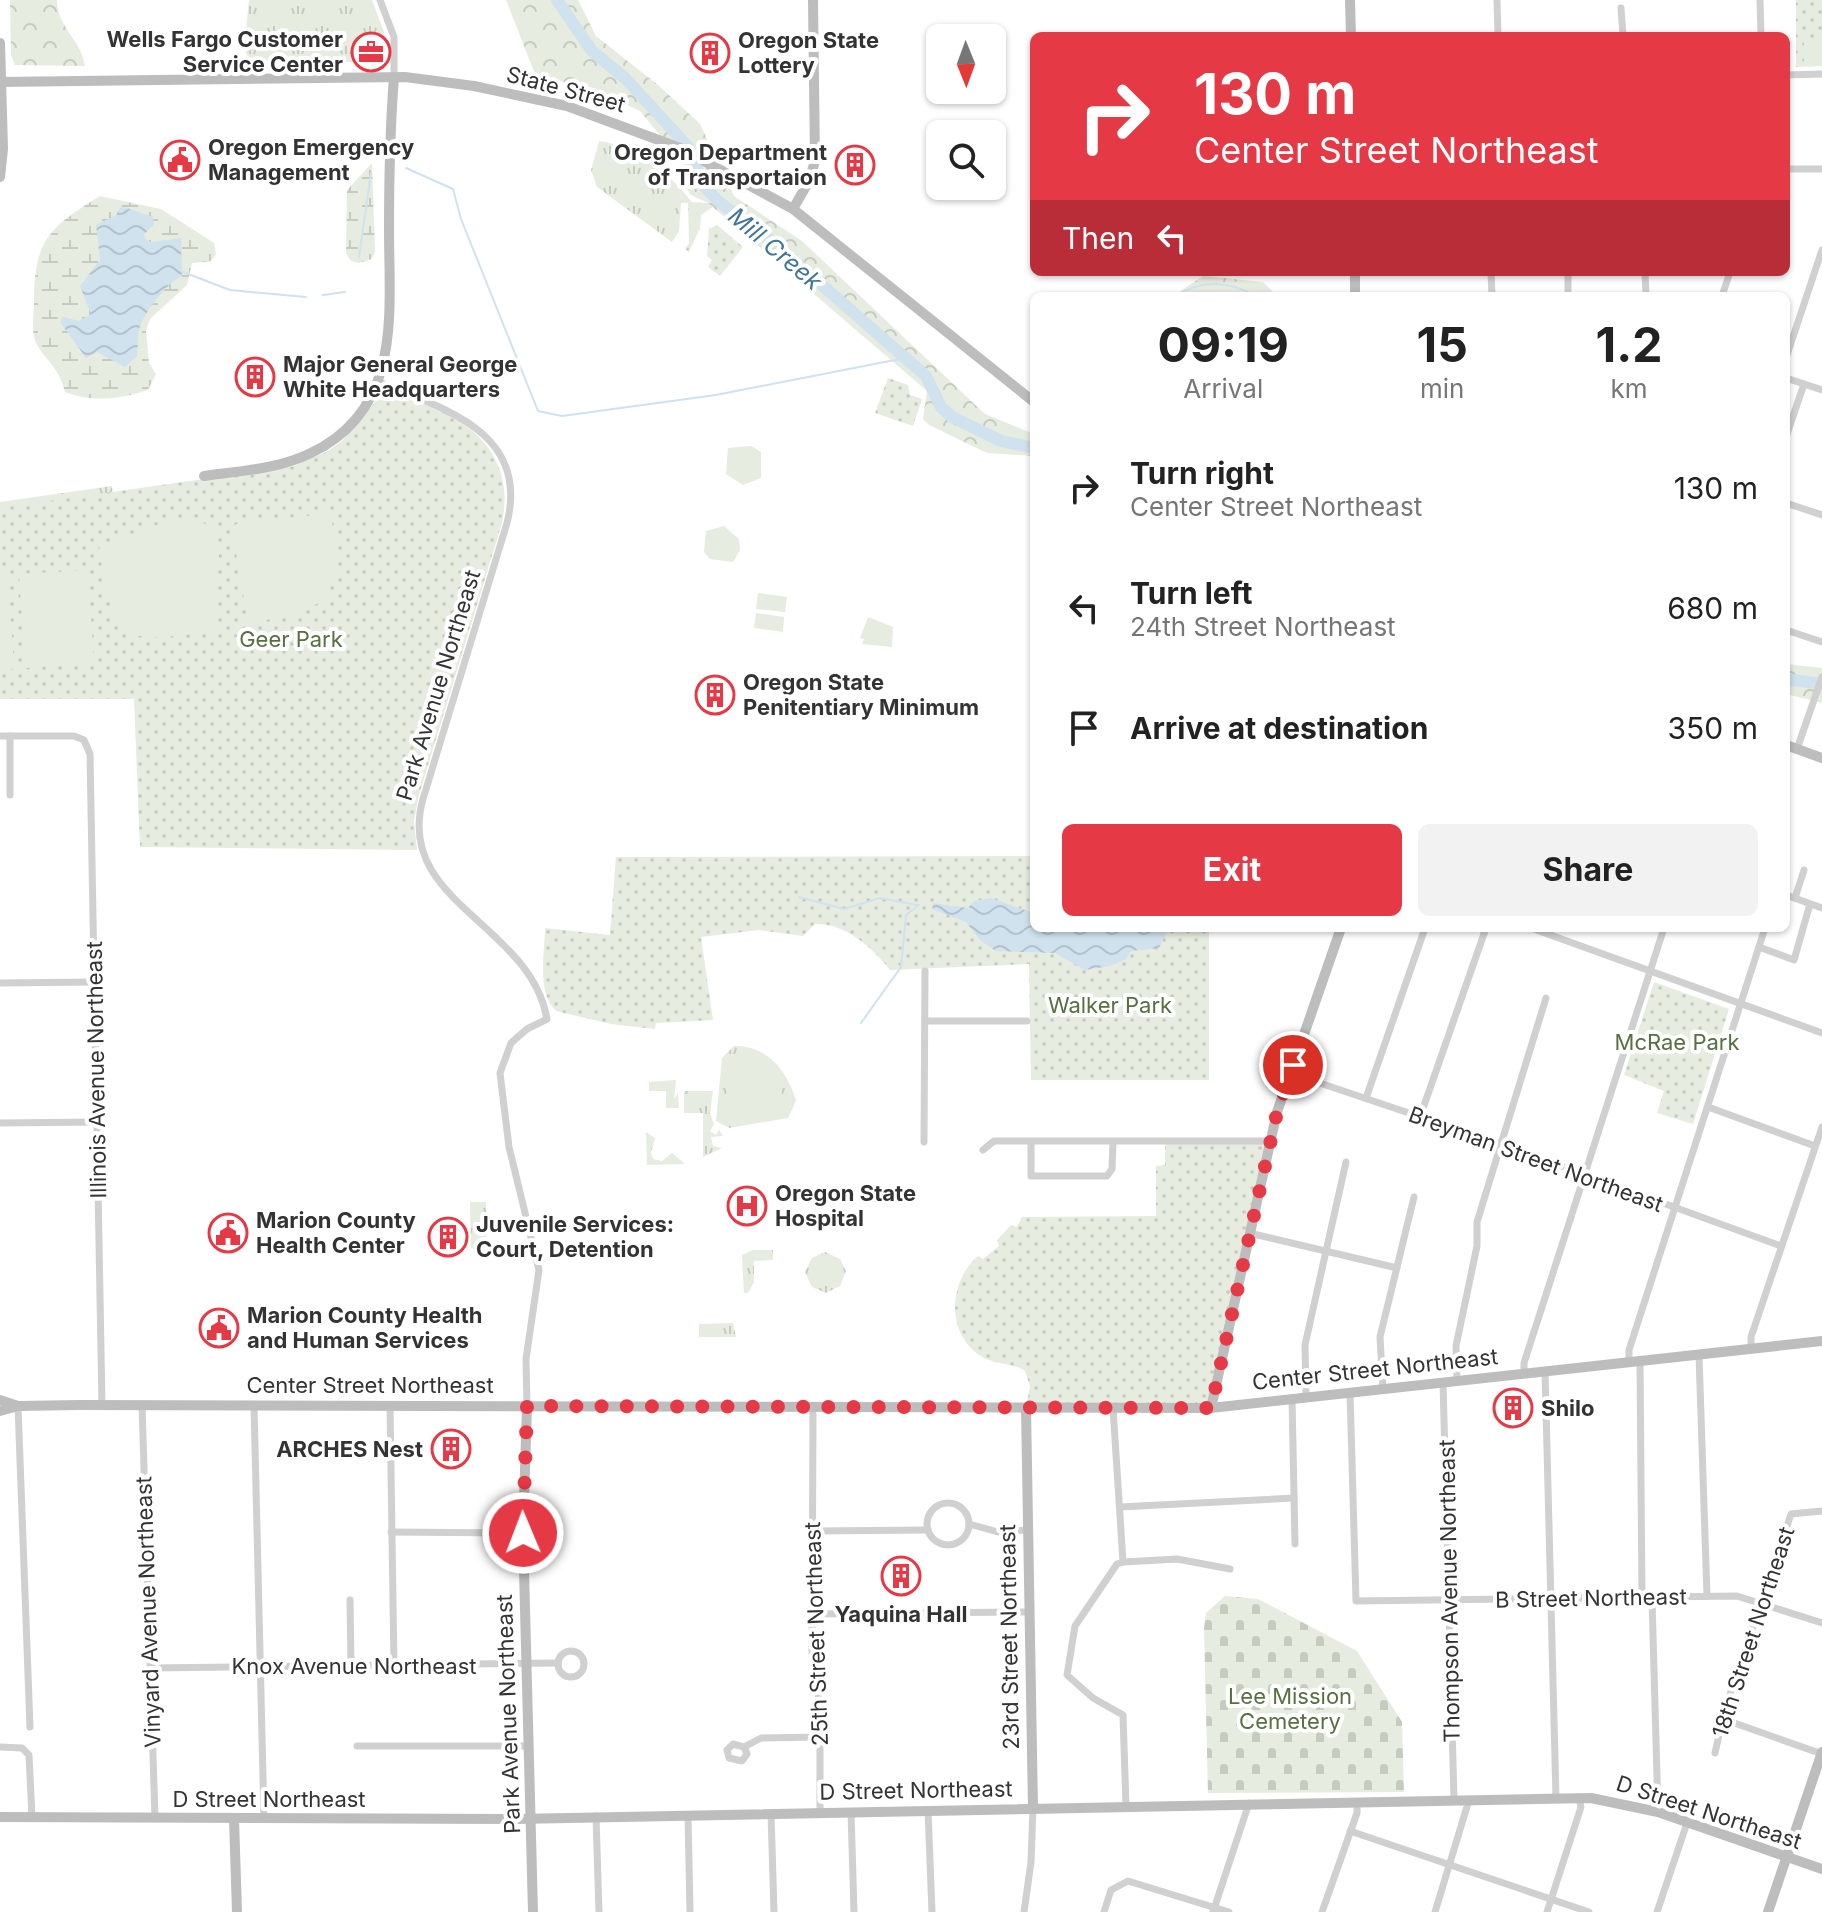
<!DOCTYPE html>
<style>
:root{--surface:#fff;--page:#f2f2f2;--text:#222;--muted:#767676;--accent:#e63946}
body{margin:0;font-family:Inter,sans-serif;background:var(--page);color:var(--text);height:100vh;display:flex;flex-direction:column;font-size:30px;white-space:nowrap}
*{box-sizing:border-box;margin:0}
p{font-size:26px;color:var(--muted)}
.icon{flex:none;width:44px;height:44px;fill:none;stroke:currentColor;stroke-width:2;stroke-linecap:round;stroke-linejoin:round}
.map{position:relative;flex:1;overflow:hidden}
.details{position:absolute;left:1030px;top:292px;width:760px;height:640px;display:flex;flex-direction:column;background:var(--surface);border-radius:12px;box-shadow:0 2px 6px #0004}
.details>*{flex:none}
.top-card{position:absolute;left:1030px;top:32px;width:760px;height:244px;border-radius:12px;box-shadow:0 2px 6px #0004;background:#e63946;color:#fff;overflow:hidden}
.needle{width:52px;rotate:179deg}
.controls{position:absolute;left:926px;top:24px;display:grid;gap:16px}
.controls a{display:grid;place-items:center;width:80px;height:80px;border-radius:12px;background:var(--surface);box-shadow:0 2px 6px #0004;font-size:40px}
.pin{position:absolute;display:grid;place-items:center;width:68px;height:68px;color:#fff;margin:-34px;border:4px solid #fff;border-radius:50%;box-shadow:0 2px 8px #0007}
.me{position:absolute;width:88px;margin:-44px;rotate:359deg;stroke-linejoin:round;filter:drop-shadow(0 0 6px #0008)}
.turn{display:flex;align-items:center;gap:28px;height:168px;padding:0 32px;font-size:36px}
.turn .icon{width:104px;height:104px;stroke-width:2.5}
.turn b{display:block;font-size:56px;line-height:68px}
.then{display:flex;align-items:center;height:76px;padding:0 32px;background:#0003;gap:16px;font-size:30px}
.eta{display:flex;justify-content:space-evenly;align-items:center;height:136px;text-align:center}
.eta b{font-size:48px;font-weight:700;line-height:56px}
.action{display:flex;gap:16px;margin-top:auto;padding:16px 32px}
.action a{flex:1;height:92px;border-radius:12px;background:var(--accent);color:#fff;font-size:32px;font-weight:700;line-height:92px;text-align:center}
.action a+a{background:var(--page);color:var(--text)}
ul{padding:0;list-style:none}
li{display:flex;align-items:center;gap:24px;height:120px;padding:0 32px}
li div{flex:1}
li b{display:block;font-size:30px}
li em{font-style:normal}
.map>svg:first-child{display:block}
.grass{fill:url(#grass-tufts)}
.forest{fill:url(#forest-crowns)}
.wetland{fill:url(#wetland-marsh)}
.cemetery{fill:url(#cemetery-stones)}
.park{fill:url(#park-dots)}
.pitch{fill:#e6ecdf}
.water{fill:url(#water-waves)}
.lines{fill:none;stroke-linecap:round;stroke-linejoin:round}
.stream{stroke:#cfe2ee;stroke-width:2}
.river{stroke:#cfe2ee;stroke-width:12}
.street{stroke:#d0d0d0;stroke-width:7}
.secondary{stroke:#bdbdbd;stroke-width:10}
.route{stroke:#e63946;stroke-width:14;stroke-dasharray:0 25.2}
.labels{text-anchor:middle;stroke-width:8;stroke-linejoin:round;paint-order:stroke}
.poi-label{font-size:22px;font-weight:bold;fill:#333;stroke:#fff;text-anchor:start}
.street-label{font-size:22px;fill:#333;stroke:#fff}
.park-label{font-size:22px;fill:#56703f;stroke:#fff}
.water-label{font-size:24px;font-style:italic;fill:#3f7597;stroke:#fff}
</style>
<div class="map">
<svg width="1822" height="1912" viewBox="0 0 1822 1912">
<defs>
<pattern id="grass-tufts" width="24" height="20" patternUnits="userSpaceOnUse" patternTransform="scale(2)"><rect width="24" height="20" fill="#e6ecdf"/><path d="M3 7l-1-3M5 7V3M7 7l1-3M15 17l-1-3M17 17v-4M19 17l1-3" fill="none" stroke="#c6cbc0"/></pattern>
<pattern id="forest-crowns" width="20" height="18" patternUnits="userSpaceOnUse" patternTransform="scale(2)"><rect width="20" height="18" fill="#e6ecdf"/><path d="M2 6a3 3 0 1 1 6 0M12 15a3 3 0 1 1 6 0" fill="none" stroke="#c6cbc0"/></pattern>
<pattern id="wetland-marsh" width="20" height="14" patternUnits="userSpaceOnUse" patternTransform="scale(2)"><rect width="20" height="14" fill="#e6ecdf"/><path d="M1 5h8M5 5V1M11 12h8M15 12V8" fill="none" stroke="#c6cbc0"/></pattern>
<pattern id="cemetery-stones" width="16" height="16" patternUnits="userSpaceOnUse" patternTransform="scale(2)"><rect width="16" height="16" fill="#e6ecdf"/><path d="M2 7V4a2 2 0 0 1 4 0v3zM10 15v-3a2 2 0 0 1 4 0v3z" fill="#c6cbc0"/></pattern>
<pattern id="park-dots" width="8" height="8" patternUnits="userSpaceOnUse" patternTransform="scale(2)"><rect width="8" height="8" fill="#e6ecdf"/><path d="M2 2h.1M6 6h.1" fill="none" stroke="#c6cbc0" stroke-width="1.8" stroke-linecap="round"/></pattern>
<pattern id="water-waves" width="16" height="10" patternUnits="userSpaceOnUse" patternTransform="scale(2)"><rect width="16" height="10" fill="#cfe2ee"/><path d="M0 5q4-4 8 0t8 0" fill="none" stroke="#b2c2cd"/></pattern>
</defs>
<rect width="100%" height="100%" fill="#fff"/>
<g class="grass">
<polygon points="249,0 372,0 384,32 387,58 381,62 249,62 246,51 250,36 246,30"/>
<path d="M599 141C638 147 668 172 692 202L708 203 713 207 701 215 700 228 689 252 685 249 689 243 688 203H681L679 231 672 242 597 187 591 170Z"/>
<polygon points="112,486 114,504 0,516 0,502"/>
<path d="M734 1046C767 1045 788 1072 796 1101L788 1118 729 1128 716 1121 722 1058Z"/>
<polygon points="676,1080 674,1099 678,1093 679,1108 666,1108 666,1091 649,1091 649,1082"/>
<polygon points="684,1091 713,1091 710,1113 714,1124 710,1131 716,1135 719,1130 723,1136 711,1137 713,1146 722,1148 703,1157 703,1113 684,1113"/>
<polygon points="646,1132 655,1138 651,1153 653,1159 662,1161 672,1153 685,1164 647,1165"/>
<polygon points="470,1202 486,1202 487,1247 471,1248"/>
<polygon points="753,1250 773,1250 773,1260 754,1261 754,1282 748,1293 744,1293 742,1255"/>
<polygon points="825,1252 840,1259 846,1271 840,1286 826,1293 812,1287 805,1272 812,1258"/>
<polygon points="733,1323 736,1337 699,1337 699,1324"/>
</g>
<g class="forest">
<path d="M10 0H57C57 27 82 41 85 66L15 65 11 55Z"/>
<polygon points="506,0 578,0 596,36 658,85 700,124 734,196 802,241 985,414 1034,434 1034,456 987,453 929,425 923,419 927,391 708,203 691,195 675,173 684,164 640,111 599,92 535,74"/>
<polygon points="1203,276 1263,282 1277,296 1173,296"/>
<polygon points="1786,664 1822,668 1822,703 1786,694"/>
</g>
<g class="wetland">
<polygon points="372,163 375,251 372,259 359,263 351,261 346,253 347,190"/>
<path d="M100 196 161 209 214 243 216 254 211 261 192 263 187 285 150 319 146 331 149 363 156 374 148 390C120 399 94 403 65 392 58 363 42 359 35 340 31 328 34 315 34 303 34 241 48 228 100 196Z"/>
</g>
<polygon class="cemetery" points="1225,1596 1258,1599 1357,1651 1402,1722 1404,1792 1208,1793 1204,1628 1206,1613"/>
<g class="park">
<polygon points="1796,0 1822,0 1822,66 1796,67"/>
<polygon points="717,225 743,247 720,276 708,267 712,260 707,256 709,229"/>
<polygon points="888,378 908,385 910,395 922,399 913,426 875,413"/>
<path d="M385 390C452 408 519 443 502 523L418 798 414 821 417 850 140 847 134 699H0V508L294 466 326 452 342 441Z"/>
<path d="M1034 856V928H1209V1080H1031L1029 964 890 970C872 947 845 923 815 924L803 936 759 930 701 937 713 1020 656 1023 655 1029 611 1024 556 1011C536 993 545 952 545 928L610 935 616 857Z"/>
<polygon points="1654,982 1729,1009 1693,1124 1657,1113 1664,1091 1624,1075"/>
<path d="M1271 1141 1211 1408H1026L1030 1386 1025 1371C1014 1363 998 1365 984 1358 946 1337 947 1283 978 1256L983 1259 999 1246 997 1240 1011 1225 1017 1227 1022 1217 1156 1216V1166L1165 1165V1142Z"/>
</g>
<g class="pitch">
<rect x="1804" y="38" width="18" height="25"/>
<polygon points="751,446 761,452 761,478 743,485 726,474 728,448"/>
<polygon points="331,513 338,566 326,599 296,615 248,623 232,529 236,524"/>
<path d="M195 517 215 531 219 557 214 631C119 645 113 643 99 546L170 520Z"/>
<polygon points="724,526 739,539 740,550 733,562 710,559 704,552 706,531"/>
<polygon points="88,570 94,663 25,668 19,574"/>
<polygon points="8,575 14,669 0,670 0,576"/>
<polygon points="758,593 787,597 785,612 756,609"/>
<polygon points="756,613 784,617 783,632 754,628"/>
<polygon points="868,617 893,627 892,647 862,644 864,639 860,638"/>
<polygon points="727,1060 766,1061 777,1065 782,1079 781,1116 730,1114 726,1110"/>
</g>
<g class="water">
<path d="M121 206 153 217 154 225 144 234 145 239 151 242 181 238 182 276C168 281 142 315 139 330 137 338 138 347 137 356L125 367 97 352 86 358 60 322 63 317 79 321 91 314 80 286 100 260 96 225 116 215Z"/>
<polygon points="991,898 1034,913 1034,928 1169,928 1159,948 1131,951 1126,959 1110,966 1085,970 1055,953 996,951 980,940 966,922 932,909 933,903 968,908 974,901"/>
</g>
<g class="lines">
<g class="stream">
<polyline points="406,168 453,189 461,219 538,411 562,416 716,395 905,358"/>
<polyline points="359,257 371,173"/>
<polyline points="183,272 230,290 306,297"/>
<polyline points="323,295 345,292"/>
<path d="M1177 296C1200 279 1231 281 1255 296"/>
<polyline points="799,897 844,909 880,898 917,905"/>
<polyline points="861,1023 901,967 906,915 919,905"/>
</g>
<g class="river">
<polyline points="557,0 592,51 626,79 689,148 704,186 719,202 775,244 926,376 941,407 952,417 1001,441 1034,448"/>
<polyline points="1786,679 1822,684"/>
</g>
<g class="street">
<polyline points="380,0 394,37 394,77"/>
<polyline points="1497,0 1498,36"/>
<polyline points="1760,0 1761,36"/>
<polyline points="1621,8 1623,36"/>
<polyline points="1786,75 1822,74"/>
<polyline points="1786,169 1822,169"/>
<polyline points="1491,272 1492,296"/>
<polyline points="1568,272 1568,296"/>
<polyline points="1645,272 1646,296"/>
<polyline points="1722,296 1730,272"/>
<polyline points="1786,358 1822,250"/>
<polyline points="1786,378 1822,390"/>
<path d="M379 382C444 409 530 432 507 523L423 799C394 902 531 924 547 1019L527 1029 511 1043 500 1073 509 1147 539 1270 526 1359 527 1406"/>
<polyline points="1786,437 1804,384"/>
<polyline points="1786,503 1822,515"/>
<polyline points="1786,630 1822,642"/>
<polyline points="0,736 74,736 84,740 90,754 102,1405"/>
<polyline points="1797,749 1822,677"/>
<polyline points="10,795 10,736"/>
<polyline points="1786,895 1822,908"/>
<polyline points="1795,898 1804,870"/>
<polyline points="1531,928 1822,1033"/>
<polyline points="1759,947 1794,960 1810,904"/>
<polyline points="0,983 94,982"/>
<polyline points="925,1021 1027,1021"/>
<polyline points="1290,1073 1501,1144 1781,1246"/>
<polyline points="1366,1098 1425,928"/>
<polyline points="1708,1107 1815,1146"/>
<polyline points="1420,1117 1486,928"/>
<polyline points="0,1123 98,1122"/>
<polyline points="924,1142 925,971"/>
<polyline points="1031,1142 1031,1176 1107,1176 1112,1169 1113,1142"/>
<polyline points="983,1150 994,1141 1271,1141"/>
<polyline points="1249,1233 1397,1268"/>
<polyline points="1751,1349 1751,1337 1822,1127"/>
<polyline points="1699,1355 1707,1596"/>
<polyline points="1640,1362 1642,1598"/>
<polyline points="1629,1363 1629,1350 1765,928"/>
<polyline points="1545,1371 1556,1798"/>
<polyline points="1524,1373 1524,1363 1664,928"/>
<polyline points="1457,1380 1456,1346 1477,1246 1477,1222 1546,998"/>
<polyline points="1443,1382 1454,1800"/>
<polyline points="1383,1389 1380,1337 1414,1197"/>
<polyline points="1350,1392 1356,1601 1737,1596 1822,1623"/>
<polyline points="1306,1396 1305,1345 1346,1162"/>
<polyline points="1292,1398 1295,1544"/>
<polyline points="142,1405 155,1818"/>
<polyline points="254,1405 264,1819"/>
<polyline points="390,1405 394,1666"/>
<polyline points="18,1406 30,1727"/>
<polyline points="813,1407 812,1653 820,1708 820,1813"/>
<polyline points="1113,1408 1123,1562"/>
<circle cx="948" cy="1524" r="21"/>
<polyline points="1120,1507 1294,1498"/>
<polyline points="969,1524 998,1532 1027,1530"/>
<polyline points="813,1531 928,1530"/>
<polyline points="391,1532 523,1533"/>
<polyline points="1123,1562 1117,1564 1075,1626 1067,1675 1093,1698 1123,1715 1126,1806"/>
<polyline points="1123,1562 1177,1559 1230,1569"/>
<polyline points="1652,1599 1658,1812"/>
<polyline points="350,1600 351,1666"/>
<polyline points="812,1614 1028,1612"/>
<circle cx="571" cy="1664" r="13"/>
<polyline points="149,1668 558,1663"/>
<polyline points="1723,1719 1822,1754"/>
<polyline points="357,1746 529,1746"/>
<polyline points="0,1747 22,1748 29,1755 32,1817"/>
<polyline points="744,1747 747,1754 742,1761 729,1758 727,1750 733,1744 744,1747 761,1738 820,1737"/>
<polyline points="1715,1753 1724,1712 1791,1514 1822,1511"/>
<polyline points="928,1810 932,1912"/>
<polyline points="851,1812 854,1912"/>
<polyline points="771,1813 774,1912"/>
<polyline points="688,1815 690,1912"/>
<polyline points="596,1816 599,1912"/>
<polyline points="1350,1831 1589,1912"/>
<polyline points="1024,1912 1031,1862 1033,1808"/>
<polyline points="1104,1912 1111,1890 1128,1881 1229,1912"/>
<polyline points="1213,1912 1249,1803"/>
<polyline points="1322,1912 1357,1813 1357,1802"/>
<polyline points="1435,1912 1469,1800"/>
<polyline points="1547,1912 1581,1807 1579,1798"/>
<polyline points="1657,1912 1687,1823"/>
</g>
<g class="secondary">
<polyline points="1350,0 1351,36"/>
<polyline points="0,43 3,149 0,177"/>
<polyline points="0,82 405,77 474,86 567,106 680,148 793,209 1034,402"/>
<polyline points="793,209 809,181 815,161 813,0"/>
<polyline points="1355,272 1355,296"/>
<path d="M204 476C239 471 279 469 311 453 403 409 389 314 389 229 389 178 390 128 394 77"/>
<polyline points="1786,745 1822,758"/>
<polyline points="0,1400 18,1406"/>
<polyline points="527,1406 523,1533 533,1912"/>
<polyline points="1026,1408 1033,1808"/>
<polyline points="1211,1408 1277,1112 1341,928"/>
<polyline points="0,1411 18,1406 79,1405 1211,1408 1822,1341"/>
<polyline points="0,1817 517,1819 1591,1798 1658,1812 1822,1869"/>
<polyline points="234,1819 237,1912"/>
<polyline points="1768,1912 1822,1752"/>
</g>
</g>
<g class="lines">
<polyline class="route" points="523,1533 527,1406 1211,1408 1276,1117 1293,1065"/>
</g>
<defs>
<g id="office-ring" transform="scale(2)"><circle r="9.5" fill="#fff" stroke="#e63946" stroke-width="1.5"/><path d="M-6-3h4V-5.5h4V-3h4V5H-6ZM-1-4.5V-3h2v-1.5ZM-6 0V1H6V0Z" fill="#e63946"/></g>
<g id="building-ring" transform="scale(2)"><circle r="9.5" fill="#fff" stroke="#e63946" stroke-width="1.5"/><path d="M-4-6H4V6H1V3H-1V6H-4ZM-2.5-4.3h1.7v1.8h-1.7ZM.8-4.3h1.7v1.8H.8ZM-2.5-1h1.7V.8h-1.7ZM.8-1h1.7V.8H.8Z" fill="#e63946"/></g>
<g id="civic-ring" transform="scale(2)"><circle r="9.5" fill="#fff" stroke="#e63946" stroke-width="1.5"/><path d="M-.6-6.5H3V-4.5H.6V-3L4-1V1h2V6H-6V1h2V-1L-.6-3ZM-1.2 2.5V6h2.4V2.5Z" fill="#e63946"/></g>
<g id="hospital-ring" transform="scale(2)"><circle r="9.5" fill="#fff" stroke="#e63946" stroke-width="1.5"/><path d="M-5-5h3v3.5h4V-5h3V5h-3V1.5h-4V5h-3Z" fill="#e63946"/></g>
</defs>
<g fill-rule="evenodd">
<use href="#office-ring" x="371" y="52"/>
<use href="#building-ring" x="710" y="53"/>
<use href="#civic-ring" x="180" y="160"/>
<use href="#building-ring" x="855" y="165"/>
<use href="#building-ring" x="255" y="377"/>
<use href="#building-ring" x="715" y="695"/>
<use href="#hospital-ring" x="747" y="1206"/>
<use href="#civic-ring" x="228" y="1233"/>
<use href="#building-ring" x="448" y="1237"/>
<use href="#civic-ring" x="219" y="1328"/>
<use href="#building-ring" x="1513" y="1408"/>
<use href="#building-ring" x="451" y="1449"/>
<use href="#building-ring" x="901" y="1576"/>
</g>
<g class="labels">
<g class="poi-label">
<text x="343" y="47" text-anchor="end">Wells Fargo Customer<tspan x="343" dy="25">Service Center</tspan></text>
<text x="738" y="48">Oregon State<tspan x="738" dy="25">Lottery</tspan></text>
<text x="208" y="155">Oregon Emergency<tspan x="208" dy="25">Management</tspan></text>
<text x="827" y="160" text-anchor="end">Oregon Department<tspan x="827" dy="25">of Transportaion</tspan></text>
<text x="283" y="372">Major General George<tspan x="283" dy="25">White Headquarters</tspan></text>
<text x="743" y="690">Oregon State<tspan x="743" dy="25">Penitentiary Minimum</tspan></text>
<text x="775" y="1201">Oregon State<tspan x="775" dy="25">Hospital</tspan></text>
<text x="256" y="1228">Marion County<tspan x="256" dy="25">Health Center</tspan></text>
<text x="476" y="1232">Juvenile Services:<tspan x="476" dy="25">Court, Detention</tspan></text>
<text x="247" y="1323">Marion County Health<tspan x="247" dy="25">and Human Services</tspan></text>
<text x="1541" y="1416">Shilo</text>
<text x="423" y="1457" text-anchor="end">ARCHES Nest</text>
<text x="901" y="1622" text-anchor="middle">Yaquina Hall</text>
</g>
<g class="street-label">
<text transform="translate(566 89) rotate(15)" y="8">State Street</text>
<text transform="translate(438 685) rotate(-73)" y="8">Park Avenue Northeast</text>
<text transform="translate(96 1070) rotate(-91)" y="8">Illinois Avenue Northeast</text>
<text transform="translate(1536 1159) rotate(20)" y="8">Breyman Street Northeast</text>
<text transform="translate(1375 1369) rotate(-6)" y="8">Center Street Northeast</text>
<text x="370" y="1393">Center Street Northeast</text>
<text transform="translate(1449 1591) rotate(-91)" y="8">Thompson Avenue Northeast</text>
<text transform="translate(1591 1598) rotate(-1)" y="8">B Street Northeast</text>
<text transform="translate(148 1612) rotate(-92)" y="8">Vinyard Avenue Northeast</text>
<text transform="translate(1753 1632) rotate(-72)" y="8">18th Street Northeast</text>
<text transform="translate(816 1634) rotate(-92)" y="8">25th Street Northeast</text>
<text transform="translate(1009 1637) rotate(-91)" y="8">23rd Street Northeast</text>
<text x="354" y="1674">Knox Avenue Northeast</text>
<text transform="translate(508 1714) rotate(-92)" y="8">Park Avenue Northeast</text>
<text transform="translate(916 1790) rotate(-1)" y="8">D Street Northeast</text>
<text x="269" y="1807">D Street Northeast</text>
<text transform="translate(1709 1812) rotate(18)" y="8">D Street Northeast</text>
</g>
<g class="park-label">
<text x="291" y="647">Geer Park</text>
<text x="1110" y="1013">Walker Park</text>
<text x="1677" y="1050">McRae Park</text>
<text x="1290" y="1704">Lee Mission<tspan x="1290" dy="25">Cemetery</tspan></text>
</g>
<g class="water-label">
<text transform="translate(775 249) rotate(40)" y="8">Mill Creek</text>
</g>
</g>
</svg>
<div class="controls">
<a><svg class="needle" viewBox="-14 -14 28 28"><path d="M0-13l5 13h-10z" fill="#e53935"/><path d="M0 13l5-13h-10z" fill="#767676"/></svg></a>
<a><svg class="icon" aria-label="search" viewBox="0 0 24 24"><circle cx="10" cy="10" r="6"/><path d="M15 15l6 6"/></svg></a>
</div>
<div class="pin" style="left:1293px;top:1065px;background:#d93025"><svg class="icon" aria-label="arrive" viewBox="0 0 24 24"><path d="M6 21V4h12l-3 4 3 4H6"/></svg></div>
<svg class="me" style="left:523px;top:1533px" viewBox="-20 -20 40 40"><circle r="17" fill="#e63946" stroke="#fff" stroke-width="3"/><path d="M0-11L8 9 0 5-8 9z" fill="#fff"/></svg>
<div class="top-card">
<div class="turn"><svg class="icon" aria-label="right" viewBox="0 0 24 24"><path d="M7 20v-9h11M14 6l5 5-5 5"/></svg><div><b>130 m</b>Center Street Northeast</div></div>
<div class="then">Then<svg class="icon" aria-label="left" viewBox="0 0 24 24"><path d="M17 20v-9H6M10 6l-5 5 5 5"/></svg></div>
</div>
<section class="details">
<div class="eta">
<div><b>09:19</b><p>Arrival</p></div>
<div><b>15</b><p>min</p></div>
<div><b>1.2</b><p>km</p></div>
</div>
<ul>
<li><svg class="icon" aria-label="right" viewBox="0 0 24 24"><path d="M7 20v-9h11M14 6l5 5-5 5"/></svg><div><b>Turn right</b><p>Center Street Northeast</p></div><em>130 m</em></li>
<li><svg class="icon" aria-label="left" viewBox="0 0 24 24"><path d="M17 20v-9H6M10 6l-5 5 5 5"/></svg><div><b>Turn left</b><p>24th Street Northeast</p></div><em>680 m</em></li>
<li><svg class="icon" aria-label="arrive" viewBox="0 0 24 24"><path d="M6 21V4h12l-3 4 3 4H6"/></svg><div><b>Arrive at destination</b></div><em>350 m</em></li>
</ul>
<div class="action"><a>Exit</a><a>Share</a></div>
</section>
</div>
